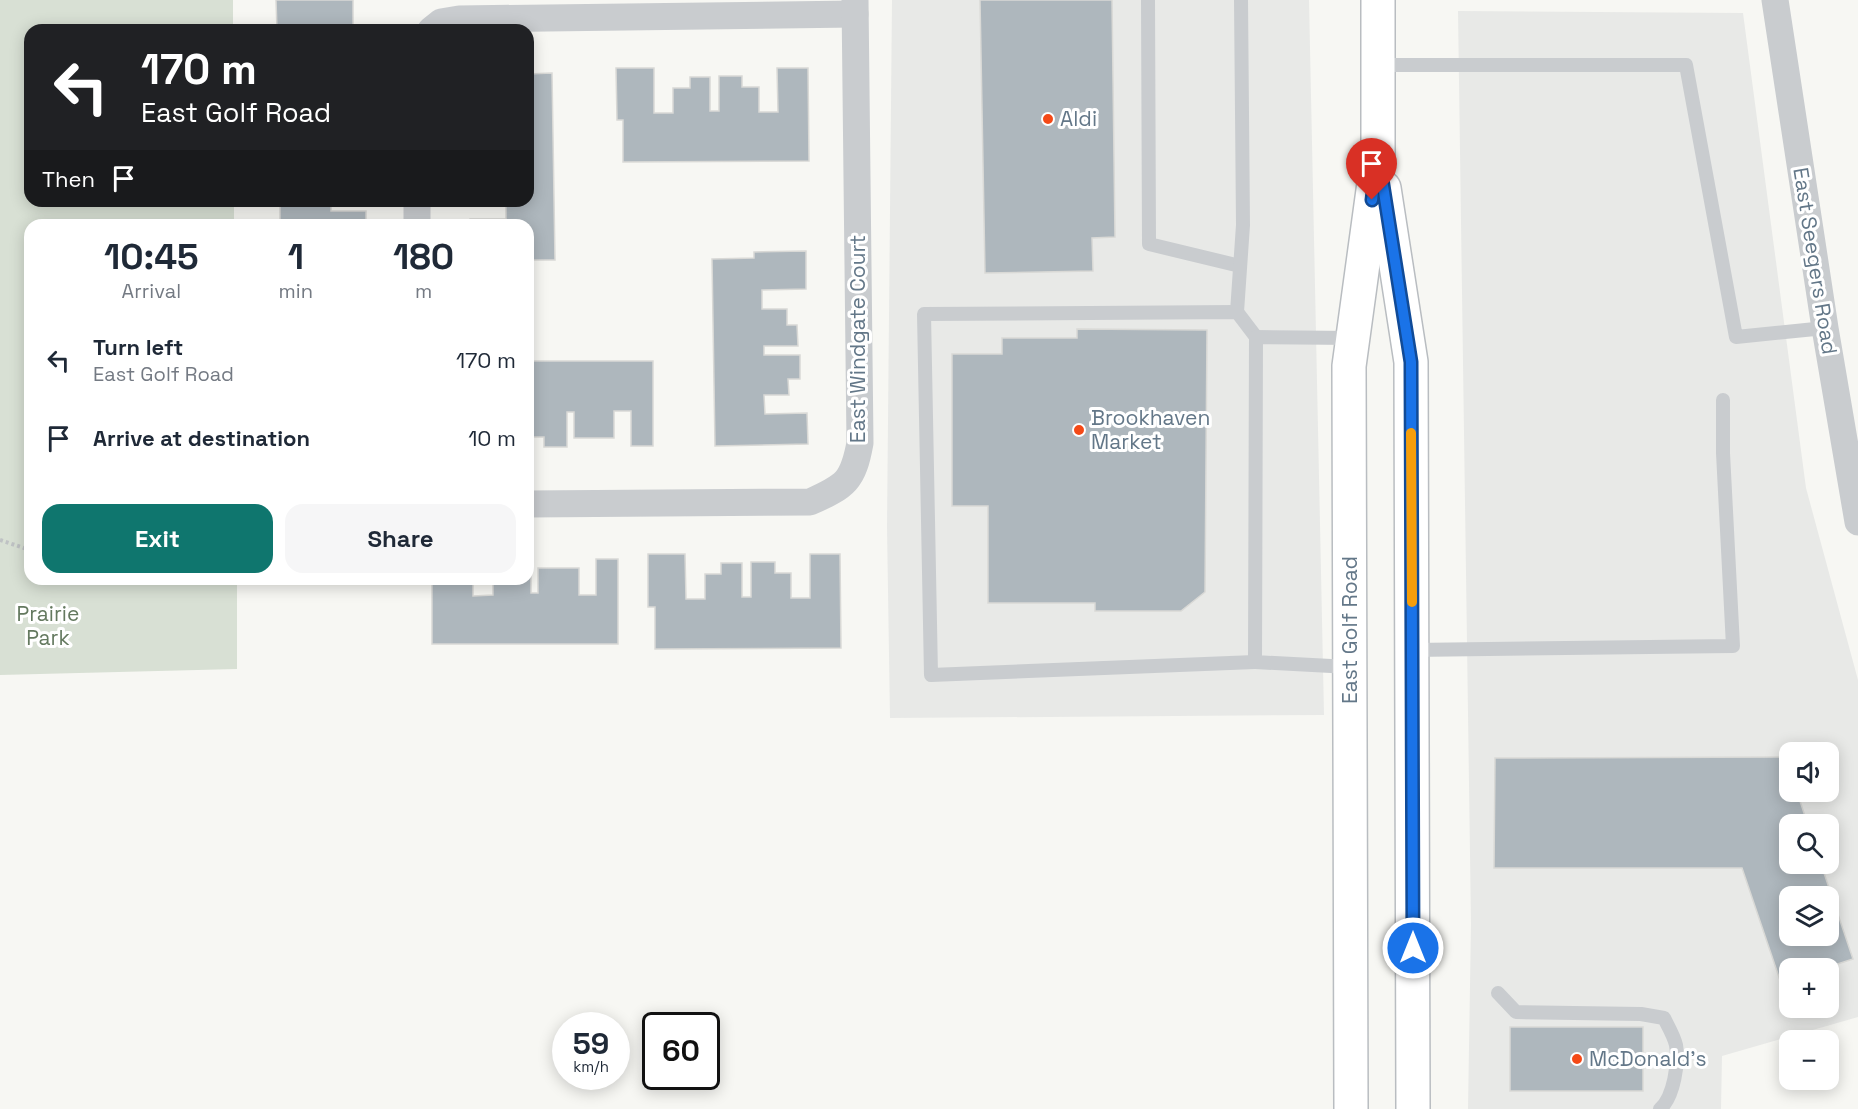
<!DOCTYPE html>
<meta charset="utf-8">
<style>
:root{--surface:#fff;--page:#f6f6f7;--text:#1f2937;--muted:#747a83;--accent:#0f766e}
body{margin:0;font-family:"Space Grotesk",sans-serif;background:var(--page);color:var(--text);height:100vh;display:flex;flex-direction:column;font-size:22px;white-space:nowrap}
*{box-sizing:border-box;margin:0}
p{font-size:20px;color:var(--muted)}
.icon{flex:none;width:33px;height:33px;fill:none;stroke:currentColor;stroke-width:2;stroke-linecap:round;stroke-linejoin:round}
.map{position:relative;flex:1;overflow:hidden}
.panel{position:absolute;left:24px;top:219px;width:510px;height:366px;display:flex;flex-direction:column;background:var(--surface);border-radius:18px;box-shadow:0 3px 15px #0003}
.panel>*{flex:none}
.top-card{position:absolute;left:24px;top:24px;width:510px;height:183px;border-radius:18px;box-shadow:0 3px 15px #0003;background:#202124;color:#fff;overflow:hidden}
.fabs{position:absolute;left:1779px;top:742px;display:grid;gap:12px}
.fabs a{display:grid;place-items:center;width:60px;height:60px;border-radius:12px;background:var(--surface);box-shadow:0 3px 15px #0003;font-size:30px}
.speed{position:absolute;left:552px;top:1012px;display:flex;gap:12px;font-size:30px;font-weight:700;text-align:center}
.speed>*{display:grid;place-content:center;width:78px;height:78px;border-radius:50%;background:var(--surface);box-shadow:0 3px 15px #0003;line-height:1}
.speed small{font-size:15px;font-weight:400}
.speed .limit{border:3px solid #111;border-radius:9px;background:#fff;color:#111}
.pin{position:absolute;display:grid;place-items:center;width:51px;height:51px;color:#fff;margin:-62px -26px;border-radius:50% 50% 50% 0;rotate:-45deg;box-shadow:0 0 6px #0007}
.pin .icon{rotate:45deg}
.me{position:absolute;width:66px;margin:-33px;rotate:0deg;stroke-linejoin:round;filter:drop-shadow(0 0 4px #0008)}
.turn{display:flex;align-items:center;gap:21px;height:126px;padding:0 18px;font-size:27px}
.turn .icon{width:78px;height:78px;stroke-width:2.5}
.turn b{display:block;font-size:42px;line-height:51px}
.then{display:flex;align-items:center;height:57px;padding:0 18px;background:#0003;gap:12px;font-size:22px}
.eta{display:flex;justify-content:space-evenly;align-items:center;height:102px;text-align:center}
.eta b{font-size:36px;font-weight:700;line-height:42px}
.primary-button{display:flex;gap:12px;margin-top:auto;padding:12px 18px}
.primary-button a{flex:1;height:69px;border-radius:18px;background:var(--accent);color:#fff;font-size:24px;font-weight:700;line-height:69px;text-align:center}
.primary-button a+a{background:var(--page);color:var(--text)}
ul{padding:0;list-style:none}
li{display:flex;align-items:center;gap:18px;height:78px;padding:0 18px}
li div{flex:1}
li b{display:block;font-size:22px}
li em{font-style:normal}
.map>svg:first-child{display:block}
.built{fill:#e8e9e7;fill-rule:evenodd}
.green{fill:#d8e0d4}
.building{fill:#aeb7bd;stroke:#d9d9d6;stroke-width:1.5;fill-rule:evenodd}
.lines{fill:none;stroke-linecap:round;stroke-linejoin:round}
.primary-casing{stroke:#b9bdc1;stroke-width:36}
.path{stroke:#bfc2c4;stroke-width:4;stroke-dasharray:3 3;stroke-linecap:butt}
.service{stroke:#c9cccf;stroke-width:14}
.minor{stroke:#c9cccf;stroke-width:27}
.primary{stroke:#fff;stroke-width:33}
.route-casing{stroke:#114b97;stroke-width:15}
.route{stroke:#1a73e8;stroke-width:10}
.slow{stroke:#f59e0b;stroke-width:10}
.poi-dot{fill:#f44917;stroke:#fff;stroke-width:2}
.labels{text-anchor:middle;stroke-width:6;stroke-linejoin:round;paint-order:stroke}
.poi-label{font-size:21px;fill:#637788;stroke:#fff;text-anchor:start}
.street-label{font-size:21px;fill:#637788;stroke:#fff}
.park-label{font-size:21px;fill:#64795f;stroke:#fff}
</style>
<div class="map">
<svg width="1858" height="1109" viewBox="0 0 1858 1109">
<rect width="100%" height="100%" fill="#f7f7f3"/>
<g class="built">
<polygon points="892,0 1309,0 1324,715 890,718 887,527"/>
<path d="M1458 11 1743 13 1806 488 1858 680V1017L1722 1056 1721 1109H1468L1471 924ZM1790 753H1828V792H1790ZM1790 825H1828V864H1790ZM1790 897H1828V936H1790ZM1790 969H1828V1008H1790Z"/>
</g>
<polygon class="green" points="0,0 233,0 233,30 30,30 30,201 234,201 234,225 30,225 30,579 237,579 237,669 0,675"/>
<g class="building">
<polygon points="276,0 353,0 353,30 277,30"/>
<polygon points="980,0 1112,0 1115,237 1092,238 1093,271 985,273"/>
<polygon points="616,68 654,68 654,113 673,113 673,88 690,88 690,77 710,77 710,111 719,111 719,76 742,76 742,87 759,87 759,112 778,112 777,68 808,68 809,161 623,162 623,120 617,120"/>
<polygon points="552,73 555,260 528,260 528,225 470,225 470,219 506,219 506,201 528,201 528,74"/>
<polygon points="280,201 356,201 357,204 331,204 331,211 366,211 366,225 280,225"/>
<polygon points="806,251 806,289 762,290 762,309 787,309 787,325 797,325 798,346 764,346 764,355 800,355 800,379 788,379 789,395 764,395 765,414 807,413 808,444 715,446 712,259 754,258 754,252"/>
<polygon points="1077,329 1207,330 1205,592 1181,611 1095,611 1095,603 988,603 988,506 952,506 952,354 1002,354 1002,338 1077,338"/>
<polygon points="528,361 653,361 653,446 631,446 631,411 614,411 614,438 574,438 574,412 567,412 567,447 544,447 544,437 529,437"/>
<polygon points="648,554 685,554 686,599 705,599 705,574 721,574 721,563 742,563 742,597 751,597 751,562 775,562 775,573 791,573 791,598 810,598 810,554 840,554 841,648 655,649 655,607 648,607"/>
<polygon points="528,559 531,559 531,593 538,593 538,568 579,568 579,595 596,595 596,559 618,559 618,644 432,644 432,579 473,579 473,596 493,595 493,579 528,579"/>
<path d="M1785 757 1790 770V792H1797L1808 825H1790V864H1821L1853 959 1822 969H1790V980L1781 983 1742 868H1494L1495 758ZM1790 897H1828V936H1790Z"/>
<rect x="1510" y="1027" width="133" height="64"/>
</g>
<g class="lines">
<g class="primary-casing">
<g id="primary">
<polyline points="1384,188 1411,362 1413,1109"/>
<polyline points="1351,1109 1349,366 1378,154 1378,0"/>
</g>
</g>
<polyline class="path" points="0,540 30,550"/>
<g class="service">
<polyline points="1148,0 1149,244 1240,266"/>
<polyline points="1378,65 1686,65 1736,337 1825,328"/>
<polyline points="1237,312 1243,225 1241,0"/>
<polyline points="1412,650 1733,646 1723,453 1723,400"/>
<polyline points="1255,662 931,675 924,314 1237,312 1256,337"/>
<polyline points="1350,667 1255,662 1256,337 1354,338"/>
<path d="M1498 993 1516 1012 1641 1014 1664 1018C1668 1026 1674 1036 1676 1045 1679 1062 1674 1097 1660 1109"/>
</g>
<g class="minor">
<polyline points="1775,0 1825,328 1858,522"/>
<polyline points="431,30 441,22 459,19 855,14"/>
<polyline points="417,201 417,225"/>
<path d="M528 504 810 502C846 486 853 481 860 443L855 0"/>
</g>
<use href="#primary" class="primary"/>
</g>
<g class="lines">
<g class="route-casing">
<polyline id="route" points="1372,200 1378,154 1411,362 1413,948"/>
</g>
<use href="#route" class="route"/>
<polyline class="slow" points="1411,433 1412,602"/>
</g>
<g class="poi-dot">
<circle cx="1048" cy="119" r="6"/>
<circle cx="1079" cy="430" r="6"/>
<circle cx="1577" cy="1059" r="6"/>
</g>
<g class="labels">
<g class="poi-label">
<text x="1060" y="126">Aldi</text>
<text x="1091" y="425">Brookhaven<tspan x="1091" dy="24">Market</tspan></text>
<text x="1589" y="1066">McDonald's</text>
</g>
<g class="street-label">
<text transform="translate(1815 261) rotate(81)" y="7">East Seegers Road</text>
<text transform="translate(858 339) rotate(-90)" y="7">East Windgate Court</text>
<text transform="translate(1350 630) rotate(-90)" y="7">East Golf Road</text>
</g>
<g class="park-label">
<text x="48" y="621">Prairie<tspan x="48" dy="24">Park</tspan></text>
</g>
</g>
</svg>
<div class="fabs">
<a><svg class="icon" aria-label="sound" viewBox="0 0 24 24"><path d="M4 9h4l5-4v14l-5-4H4zM17 9q2 3 0 6"/></svg></a>
<a><svg class="icon" aria-label="search" viewBox="0 0 24 24"><circle cx="10" cy="10" r="6"/><path d="M15 15l6 6"/></svg></a>
<a><svg class="icon" aria-label="layers" viewBox="0 0 24 24"><path d="M12 4l9 5-9 5-9-5zM3 14l9 5 9-5"/></svg></a>
<a>+</a>
<a>−</a>
</div>
<div class="speed"><div>59<small>km/h</small></div><div class="limit">60</div></div>
<div class="pin" style="left:1372px;top:200px;background:#d93025"><svg class="icon" aria-label="arrive" viewBox="0 0 24 24"><path d="M6 21V4h12l-3 4 3 4H6"/></svg></div>
<svg class="me" style="left:1413px;top:948px" viewBox="-20 -20 40 40"><circle r="17" fill="#1a73e8" stroke="#fff" stroke-width="3"/><path d="M0-11L8 9 0 5-8 9z" fill="#fff"/></svg>
<div class="top-card">
<div class="turn"><svg class="icon" aria-label="left" viewBox="0 0 24 24"><path d="M17 20v-9H6M10 6l-5 5 5 5"/></svg><div><b>170 m</b>East Golf Road</div></div>
<div class="then">Then<svg class="icon" aria-label="arrive" viewBox="0 0 24 24"><path d="M6 21V4h12l-3 4 3 4H6"/></svg></div>
</div>
<section class="panel">
<div class="eta">
<div><b>10:45</b><p>Arrival</p></div>
<div><b>1</b><p>min</p></div>
<div><b>180</b><p>m</p></div>
</div>
<ul>
<li><svg class="icon" aria-label="left" viewBox="0 0 24 24"><path d="M17 20v-9H6M10 6l-5 5 5 5"/></svg><div><b>Turn left</b><p>East Golf Road</p></div><em>170 m</em></li>
<li><svg class="icon" aria-label="arrive" viewBox="0 0 24 24"><path d="M6 21V4h12l-3 4 3 4H6"/></svg><div><b>Arrive at destination</b></div><em>10 m</em></li>
</ul>
<div class="primary-button"><a>Exit</a><a>Share</a></div>
</section>
</div>
